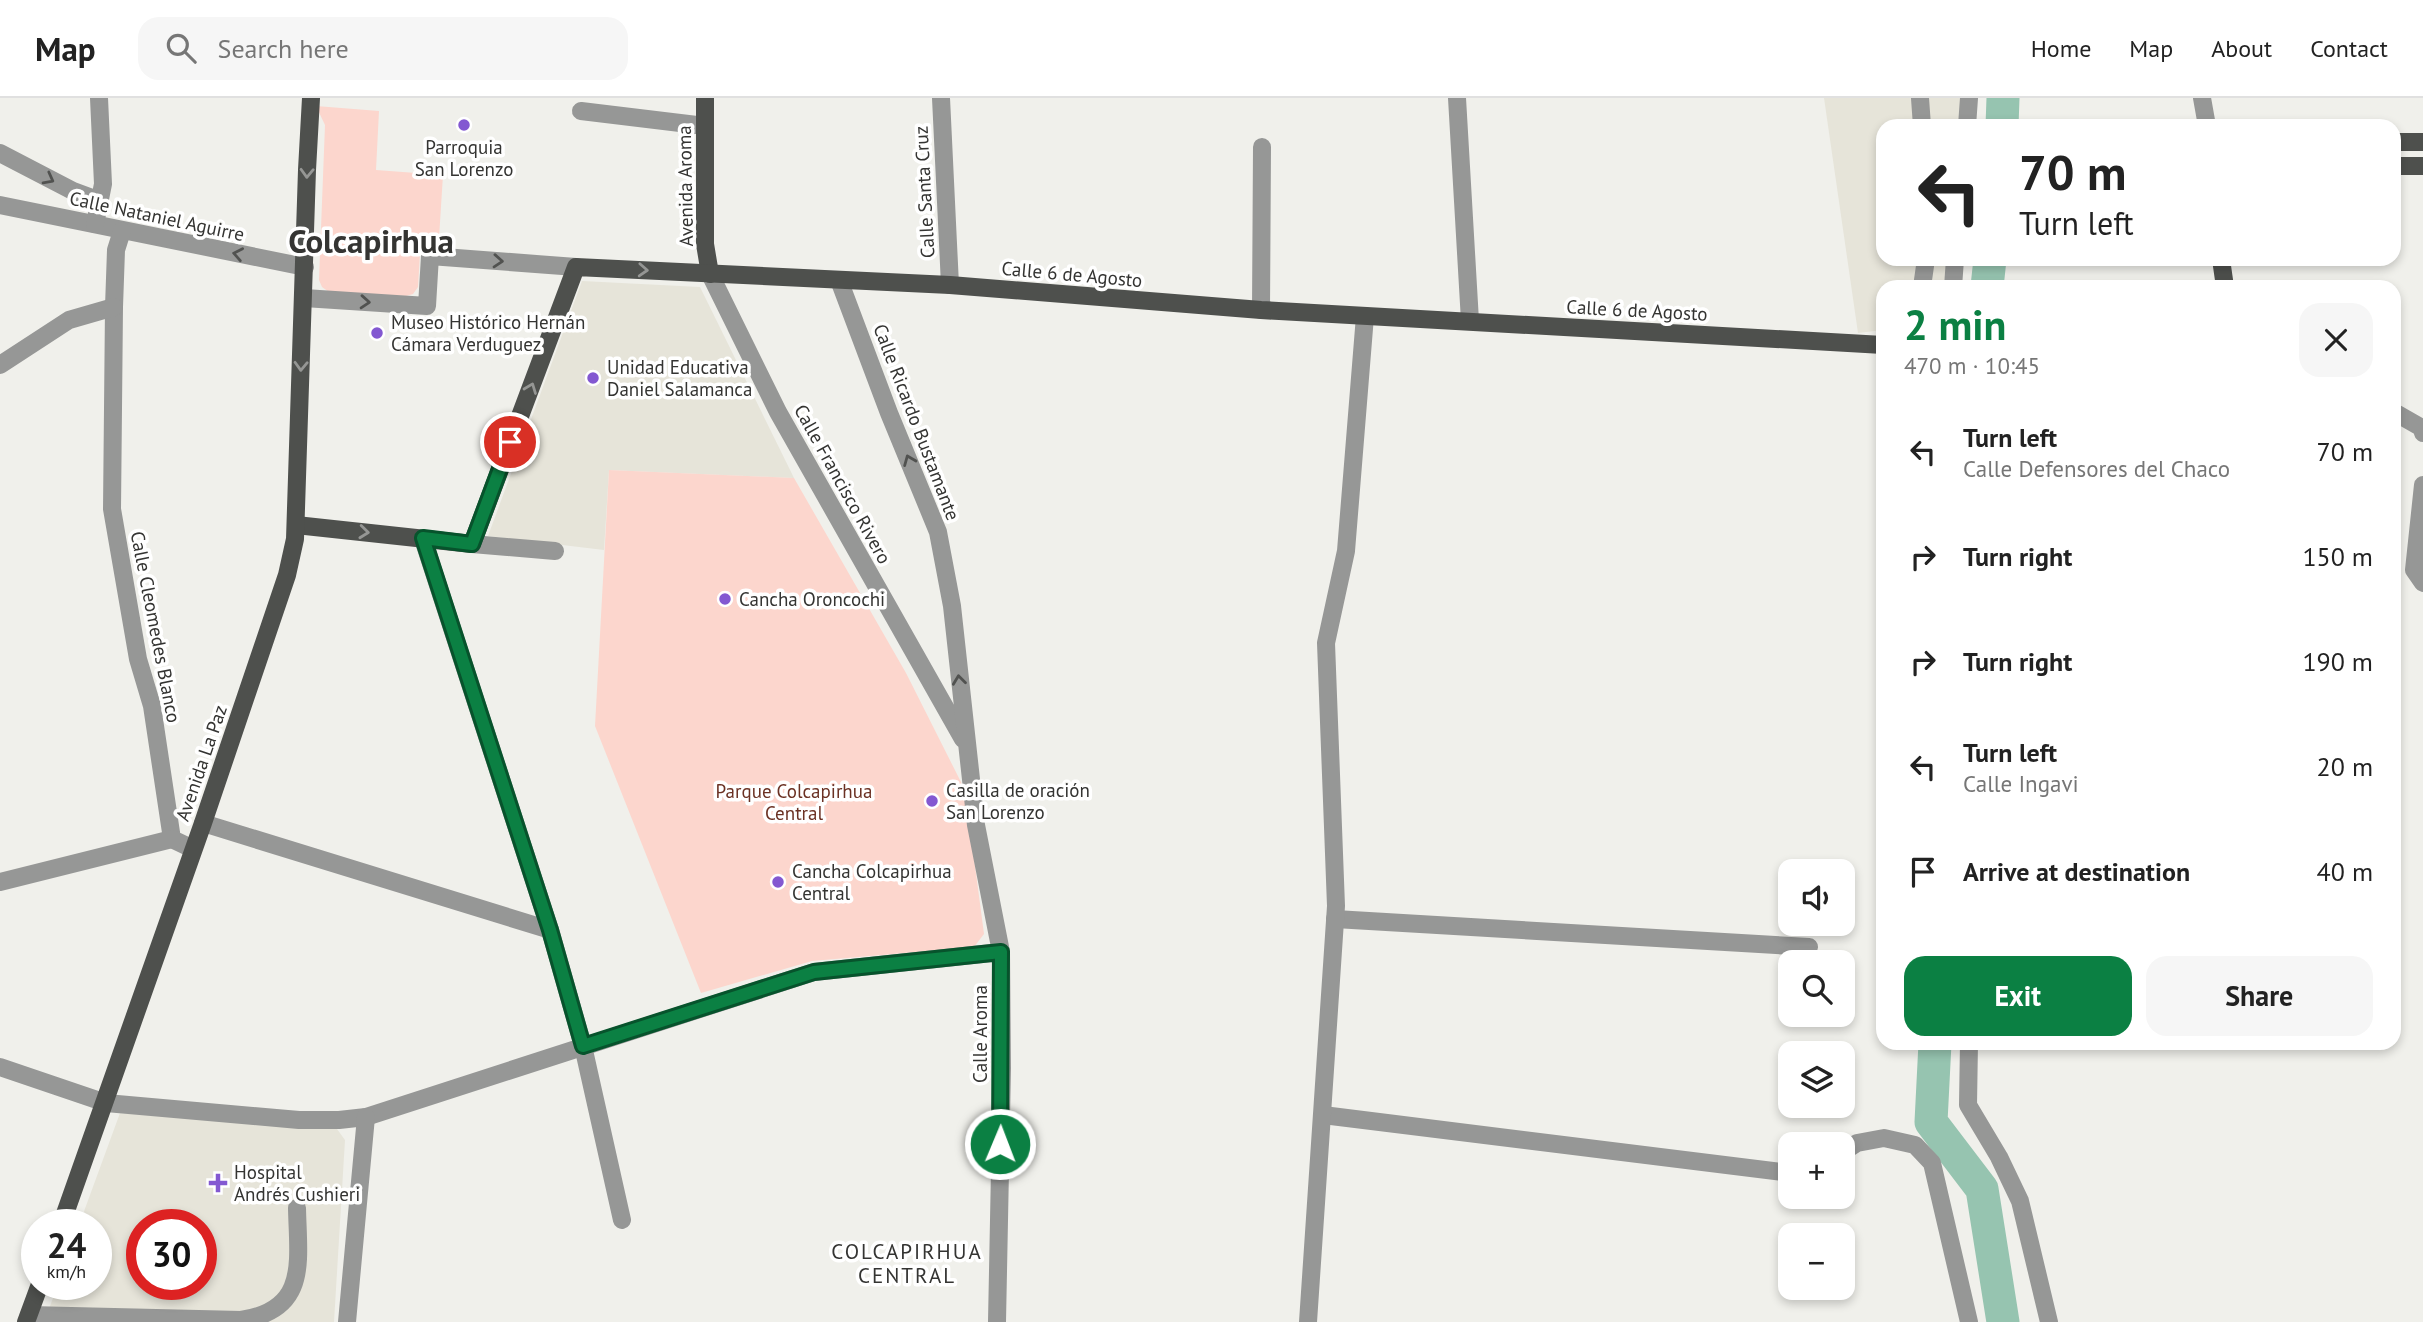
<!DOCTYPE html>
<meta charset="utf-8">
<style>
:root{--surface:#fff;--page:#f6f6f6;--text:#222;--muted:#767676;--line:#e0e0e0;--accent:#0b8043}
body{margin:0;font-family:"PT Sans",sans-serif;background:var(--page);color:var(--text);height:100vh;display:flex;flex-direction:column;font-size:26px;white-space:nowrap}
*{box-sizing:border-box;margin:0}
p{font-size:23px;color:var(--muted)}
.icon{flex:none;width:38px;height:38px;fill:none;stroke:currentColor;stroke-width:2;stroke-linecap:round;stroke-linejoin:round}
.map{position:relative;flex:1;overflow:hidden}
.details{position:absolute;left:1876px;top:182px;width:525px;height:770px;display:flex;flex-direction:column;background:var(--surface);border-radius:21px;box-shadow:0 4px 10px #0003}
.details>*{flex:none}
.guide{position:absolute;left:1876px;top:21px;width:525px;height:147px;border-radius:21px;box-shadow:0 4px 10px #0003;background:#fff;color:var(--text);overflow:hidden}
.tools{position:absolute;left:1778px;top:761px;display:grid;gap:14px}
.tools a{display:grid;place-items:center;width:77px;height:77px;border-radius:14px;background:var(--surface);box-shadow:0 4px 10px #0003;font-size:35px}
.speed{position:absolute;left:21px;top:1111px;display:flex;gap:14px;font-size:35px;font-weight:700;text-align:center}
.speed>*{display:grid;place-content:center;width:91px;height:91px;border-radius:50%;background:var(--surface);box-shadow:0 4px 10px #0003;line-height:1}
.speed small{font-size:18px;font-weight:400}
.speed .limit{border:10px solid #d22;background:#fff;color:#111}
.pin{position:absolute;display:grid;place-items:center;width:60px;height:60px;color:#fff;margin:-30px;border:4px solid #fff;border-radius:50%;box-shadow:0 2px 7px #0007}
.me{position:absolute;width:77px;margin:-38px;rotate:1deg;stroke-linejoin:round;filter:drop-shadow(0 0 5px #0008)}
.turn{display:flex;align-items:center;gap:24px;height:147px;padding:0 28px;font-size:32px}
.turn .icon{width:91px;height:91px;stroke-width:2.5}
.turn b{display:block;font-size:49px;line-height:60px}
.round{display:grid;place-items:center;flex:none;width:74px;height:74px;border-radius:21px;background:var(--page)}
.head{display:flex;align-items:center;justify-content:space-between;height:119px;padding:0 28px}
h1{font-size:42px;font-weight:800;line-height:52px;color:var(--accent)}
.primary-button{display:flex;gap:14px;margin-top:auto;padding:14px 28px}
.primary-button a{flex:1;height:80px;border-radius:21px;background:var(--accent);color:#fff;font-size:28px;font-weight:800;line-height:80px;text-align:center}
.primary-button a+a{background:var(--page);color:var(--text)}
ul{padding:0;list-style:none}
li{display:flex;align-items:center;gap:21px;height:105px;padding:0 28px}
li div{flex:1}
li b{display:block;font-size:26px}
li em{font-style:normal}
header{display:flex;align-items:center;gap:42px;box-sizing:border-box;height:98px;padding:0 35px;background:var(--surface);border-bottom:2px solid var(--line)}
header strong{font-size:33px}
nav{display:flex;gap:38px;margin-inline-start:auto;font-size:24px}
.search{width:490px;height:63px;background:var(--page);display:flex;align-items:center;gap:18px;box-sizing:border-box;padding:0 24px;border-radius:21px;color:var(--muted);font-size:26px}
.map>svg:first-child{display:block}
.built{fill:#e6e4d9;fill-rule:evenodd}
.green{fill:#fcd6cd}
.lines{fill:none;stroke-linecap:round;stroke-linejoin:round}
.river{stroke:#96c4b0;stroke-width:33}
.minor{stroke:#969796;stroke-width:18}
.major{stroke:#4e504d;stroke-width:18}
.oneway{stroke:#959694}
.oneway2{stroke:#515250}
.route-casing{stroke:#07532c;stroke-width:18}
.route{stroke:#0b8043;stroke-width:12}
.poi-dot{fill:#8358d1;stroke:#fff;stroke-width:2.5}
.labels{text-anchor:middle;stroke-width:7;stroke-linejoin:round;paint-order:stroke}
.poi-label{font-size:19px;fill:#343432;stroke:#fff;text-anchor:start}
.street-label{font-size:19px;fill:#343432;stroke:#fff}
.park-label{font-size:19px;fill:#6b3123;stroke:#fff}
.neighbourhood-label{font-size:21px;letter-spacing:2px;fill:#343432;stroke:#fff}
.town-label{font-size:33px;font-weight:bold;fill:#343432;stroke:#fff}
</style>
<header>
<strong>Map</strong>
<div class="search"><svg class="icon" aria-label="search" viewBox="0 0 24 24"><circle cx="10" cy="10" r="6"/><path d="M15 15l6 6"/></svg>Search here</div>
<nav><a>Home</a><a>Map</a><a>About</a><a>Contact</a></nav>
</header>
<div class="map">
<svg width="2423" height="1224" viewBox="0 0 2423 1224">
<rect width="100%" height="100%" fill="#f0f0eb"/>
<g class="built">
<polygon points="1824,0 1962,0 1960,28 1883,28 1883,161 1947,161 1944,189 1883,189 1883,232 1858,235"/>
<polygon points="582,183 700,189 794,380 609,372 604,452 488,438"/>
<path d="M120 1015 337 1031 345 1042 334 1224H44L58 1187 96 1186V1127H79ZM142 1127H201V1186H142Z"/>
</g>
<g class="green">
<polygon points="316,8 379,13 376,72 443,77 439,140 421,139 418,189 413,196 406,198 329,194 322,189 319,182 325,27"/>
<polygon points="609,372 794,380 906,575 965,692 984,836 974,849 812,863 701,895 595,628"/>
</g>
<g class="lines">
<g class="river">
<polyline points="2002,28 2003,0"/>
<polyline points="1987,189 1990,161"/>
<polyline points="1935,945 1931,1024 1982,1091 2003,1224"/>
</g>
<g class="minor">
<polyline points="941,0 950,187"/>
<polyline points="1457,0 1470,223"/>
<polyline points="1920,0 1922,28"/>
<polyline points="2202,0 2207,28"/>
<polyline points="581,13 705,28"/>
<polyline points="1967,28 1969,0"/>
<polyline points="0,55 73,93 100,103"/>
<polyline points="0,107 305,169"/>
<polyline points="95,126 103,86 99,0"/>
<polyline points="122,133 116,152 114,209 112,411 138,561 152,608 172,741 193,751"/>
<polyline points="710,176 778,314 963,641"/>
<polyline points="839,182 889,315 938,434 952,508 976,727 1001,854 1002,970 997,1224"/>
<polyline points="1922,189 1926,161"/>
<polyline points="1953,189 1955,161"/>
<polyline points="304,200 427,208 430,158 576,169"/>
<polyline points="1261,212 1262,49"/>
<polyline points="0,267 69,222 114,209"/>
<polyline points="2394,314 2422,330 2423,335"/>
<polyline points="2423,387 2414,472 2423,485"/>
<polyline points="423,441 550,832 583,948 622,1122"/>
<polyline points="472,446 555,453"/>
<polyline points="203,725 550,832"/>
<polyline points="0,784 172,741"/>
<polyline points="1335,821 1809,849"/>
<polyline points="1969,945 1968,1007 1999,1059 2020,1103 2049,1224"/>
<polyline points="0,969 106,1005 299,1022 339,1022 366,1019 814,874 1001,854"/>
<polyline points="1323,1017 1790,1075"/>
<polyline points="1843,1054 1857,1045 1884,1040 1915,1047 1932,1065 1969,1224"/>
<path d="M29 1217 241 1222C309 1212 298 1163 297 1110"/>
<polyline points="347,1224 366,1019"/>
<polyline points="1308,1224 1336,808 1326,545 1346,453 1365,218"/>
</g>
<g class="major">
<polyline points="705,0 705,146 710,176"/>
<polyline points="2394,44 2423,44"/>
<polyline points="2394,68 2423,68"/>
<polyline points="2221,161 2225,189"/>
<polyline points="296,427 472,446 576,169 950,187 1261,212 1883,247"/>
<polyline points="61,1127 203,725 287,477 295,441 307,72 311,0"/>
<polyline points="26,1224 40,1186"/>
</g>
</g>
<defs><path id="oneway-chevron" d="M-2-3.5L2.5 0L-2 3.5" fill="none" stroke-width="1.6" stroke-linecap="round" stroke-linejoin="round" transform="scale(1.75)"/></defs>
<g class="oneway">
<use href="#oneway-chevron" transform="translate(307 75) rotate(92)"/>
<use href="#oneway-chevron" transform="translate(643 172) rotate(3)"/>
<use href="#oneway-chevron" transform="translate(301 268) rotate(92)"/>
<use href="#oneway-chevron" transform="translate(531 290) rotate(-69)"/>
<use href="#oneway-chevron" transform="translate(364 434) rotate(6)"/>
</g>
<g class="oneway2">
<use href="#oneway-chevron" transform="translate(49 81) rotate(28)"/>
<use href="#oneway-chevron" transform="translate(238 156) rotate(-169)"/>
<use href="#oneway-chevron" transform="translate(498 163) rotate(4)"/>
<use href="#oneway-chevron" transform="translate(365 204) rotate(4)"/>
<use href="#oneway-chevron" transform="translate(909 362) rotate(-112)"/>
<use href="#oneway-chevron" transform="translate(959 582) rotate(-97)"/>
</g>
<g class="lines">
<g class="route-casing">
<polyline id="route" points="510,344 472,446 423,440 550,832 583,948 814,874 1001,854 1000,1046"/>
</g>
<use href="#route" class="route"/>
</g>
<g class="poi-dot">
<circle cx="464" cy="27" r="7"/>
<circle cx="377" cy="235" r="7"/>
<circle cx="593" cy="280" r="7"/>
<circle cx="725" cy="501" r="7"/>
<circle cx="932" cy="703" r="7"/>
<circle cx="778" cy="784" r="7"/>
<path d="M214.5 1074.5h7v7h7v7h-7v7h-7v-7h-7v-7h7z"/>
</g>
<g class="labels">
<g class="poi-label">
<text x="464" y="56" text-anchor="middle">Parroquia<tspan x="464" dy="22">San Lorenzo</tspan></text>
<text x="391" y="231">Museo Histórico Hernán<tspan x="391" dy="22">Cámara Verduguez</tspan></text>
<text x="607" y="276">Unidad Educativa<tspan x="607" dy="22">Daniel Salamanca</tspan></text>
<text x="739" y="508">Cancha Oroncochi</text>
<text x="946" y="699">Casilla de oración<tspan x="946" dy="22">San Lorenzo</tspan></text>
<text x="792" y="780">Cancha Colcapirhua<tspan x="792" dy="22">Central</tspan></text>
<text x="234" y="1081">Hospital<tspan x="234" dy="22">Andrés Cushieri</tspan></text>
</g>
<g class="street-label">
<text transform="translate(685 88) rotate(-91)" y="7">Avenida Aroma</text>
<text transform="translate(924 94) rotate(-93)" y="7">Calle Santa Cruz</text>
<text transform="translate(157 118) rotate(12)" y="7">Calle Nataniel Aguirre</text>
<text transform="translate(1072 176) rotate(5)" y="7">Calle 6 de Agosto</text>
<text transform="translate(1637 212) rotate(3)" y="7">Calle 6 de Agosto</text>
<text transform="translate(917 324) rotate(69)" y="7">Calle Ricardo Bustamante</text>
<text transform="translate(843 386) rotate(61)" y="7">Calle Francisco Rivero</text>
<text transform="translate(156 529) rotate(79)" y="7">Calle Cleomedes Blanco</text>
<text transform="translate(201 665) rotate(-71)" y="7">Avenida La Paz</text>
<text transform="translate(980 936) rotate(-90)" y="7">Calle Aroma</text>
</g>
<g class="park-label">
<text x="794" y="700">Parque Colcapirhua<tspan x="794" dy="22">Central</tspan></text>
</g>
<g class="neighbourhood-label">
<text x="907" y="1161">COLCAPIRHUA<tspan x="907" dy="24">CENTRAL</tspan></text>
</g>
<g class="town-label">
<text x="371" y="155">Colcapirhua</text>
</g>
</g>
</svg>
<div class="tools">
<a><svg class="icon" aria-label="sound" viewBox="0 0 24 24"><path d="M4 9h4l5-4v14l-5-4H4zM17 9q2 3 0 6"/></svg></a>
<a><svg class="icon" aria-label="search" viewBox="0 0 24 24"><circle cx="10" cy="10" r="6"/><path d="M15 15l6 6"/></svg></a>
<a><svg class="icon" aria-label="layers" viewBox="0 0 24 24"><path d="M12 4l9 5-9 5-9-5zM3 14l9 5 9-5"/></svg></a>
<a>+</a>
<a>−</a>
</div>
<div class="speed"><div>24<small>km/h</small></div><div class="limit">30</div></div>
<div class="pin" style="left:510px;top:344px;background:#d93025"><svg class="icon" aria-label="arrive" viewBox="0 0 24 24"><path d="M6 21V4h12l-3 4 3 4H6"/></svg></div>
<svg class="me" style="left:1000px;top:1046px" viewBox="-20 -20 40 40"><circle r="17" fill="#0b8043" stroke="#fff" stroke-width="3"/><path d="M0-11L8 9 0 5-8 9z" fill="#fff"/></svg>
<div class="guide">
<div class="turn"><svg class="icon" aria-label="left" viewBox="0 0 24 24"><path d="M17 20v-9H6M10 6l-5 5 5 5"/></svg><div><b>70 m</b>Turn left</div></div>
</div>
<section class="details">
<div class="head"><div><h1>2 min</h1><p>470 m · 10:45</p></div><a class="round"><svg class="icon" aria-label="close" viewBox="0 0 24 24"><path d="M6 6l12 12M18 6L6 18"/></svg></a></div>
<ul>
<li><svg class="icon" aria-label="left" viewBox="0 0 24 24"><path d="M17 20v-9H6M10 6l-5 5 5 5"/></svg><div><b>Turn left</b><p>Calle Defensores del Chaco</p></div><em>70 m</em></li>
<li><svg class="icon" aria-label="right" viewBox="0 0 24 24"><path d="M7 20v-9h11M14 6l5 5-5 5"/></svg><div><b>Turn right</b></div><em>150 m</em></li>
<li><svg class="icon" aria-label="right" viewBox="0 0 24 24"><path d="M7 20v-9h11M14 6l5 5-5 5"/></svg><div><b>Turn right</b></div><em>190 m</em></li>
<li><svg class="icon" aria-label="left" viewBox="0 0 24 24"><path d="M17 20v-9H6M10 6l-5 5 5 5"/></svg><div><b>Turn left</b><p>Calle Ingavi</p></div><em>20 m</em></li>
<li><svg class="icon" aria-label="arrive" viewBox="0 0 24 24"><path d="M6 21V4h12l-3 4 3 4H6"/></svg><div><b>Arrive at destination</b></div><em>40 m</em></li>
</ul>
<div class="primary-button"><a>Exit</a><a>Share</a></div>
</section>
</div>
